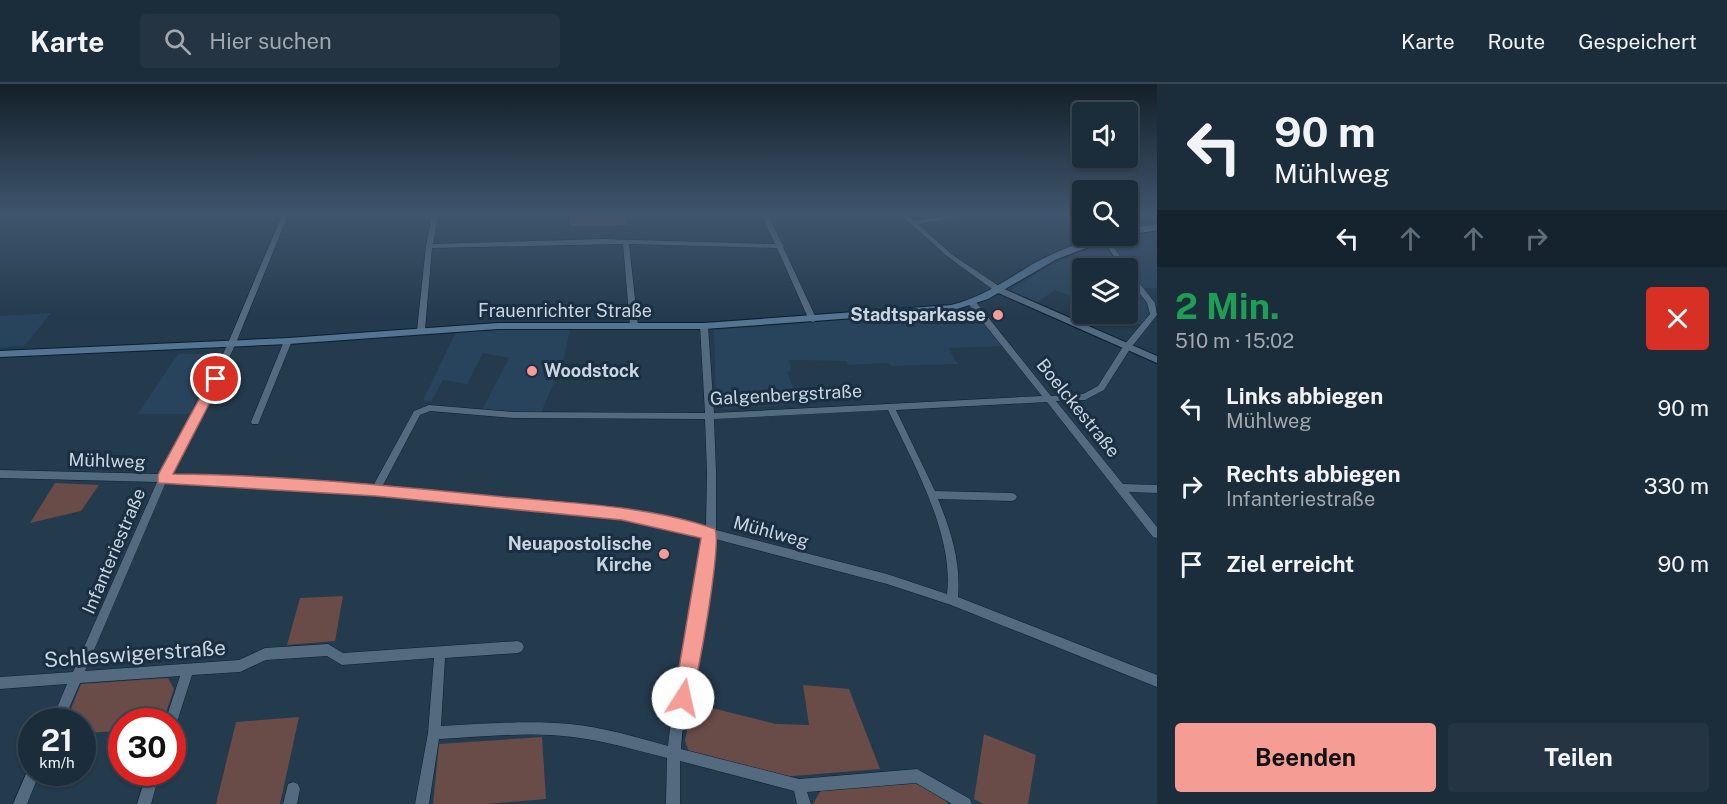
<!DOCTYPE html>
<html lang="de">
<meta charset="utf-8">
<style>
:root{--surface:#1b2c3a;--page:#243442;--text:#f1f3f6;--muted:#a0a7af;--line:#394854;--accent:#f59c95}
body{margin:0;font-family:"Public Sans",sans-serif;background:var(--page);color:var(--text);height:100vh;display:flex;flex-direction:column;font-size:22px;white-space:nowrap}
*{box-sizing:border-box;margin:0}
p{font-size:20px;color:var(--muted)}
.icon{flex:none;width:33px;height:33px;fill:none;stroke:currentColor;stroke-width:2;stroke-linecap:round;stroke-linejoin:round}
.map{position:relative;flex:1;overflow:hidden}
.panel{display:flex;flex-direction:column;background:var(--surface);width:570px}
.panel>*{flex:none}
.hud{background:#1b2c3a;color:var(--text);overflow:hidden}
.fabs{position:absolute;left:1072px;top:18px;display:grid;gap:12px}
.fabs a{display:grid;place-items:center;width:66px;height:66px;border-radius:6px;background:var(--surface);box-shadow:0 2px 4px #0004,0 0 0 2px var(--line);font-size:30px}
.speed{position:absolute;left:18px;top:624px;display:flex;gap:12px;font-size:30px;font-weight:700;text-align:center}
.speed>*{display:grid;place-content:center;width:78px;height:78px;border-radius:50%;background:var(--surface);box-shadow:0 2px 4px #0004,0 0 0 2px var(--line);line-height:1}
.speed small{font-size:15px;font-weight:400}
.speed .limit{border:9px solid #d22;background:#fff;color:#111}
.pin{position:absolute;display:grid;place-items:center;width:51px;height:51px;color:#fff;margin:-26px;border:3px solid #fff;border-radius:50%;box-shadow:0 2px 6px #0007}
.me{position:absolute;width:66px;margin:-33px;rotate:10deg;stroke-linejoin:round;filter:drop-shadow(0 0 4px #0008)}
.turn{display:flex;align-items:center;gap:21px;height:126px;padding:0 18px;font-size:27px}
.turn .icon{width:78px;height:78px;stroke-width:2.5}
.turn b{display:block;font-size:42px;line-height:51px}
.lanes{display:flex;align-items:center;height:57px;padding:0 18px;background:#0003;justify-content:center;gap:30px;direction:ltr}
.lanes .off{opacity:.35}
.round{display:grid;place-items:center;flex:none;width:63px;height:63px;border-radius:6px;background:var(--page)}
.overview{display:flex;align-items:center;justify-content:space-between;height:102px;padding:0 18px}
h1{font-size:36px;font-weight:700;line-height:45px;color:#1e9e55}
.primary-button{display:flex;gap:12px;margin-top:auto;padding:12px 18px}
.primary-button a{flex:1;height:69px;border-radius:6px;background:var(--accent);color:#111;font-size:24px;font-weight:700;line-height:69px;text-align:center}
.primary-button a+a{background:var(--page);color:var(--text)}
ul{padding:0;list-style:none}
li{display:flex;align-items:center;gap:18px;height:78px;padding:0 18px}
li div{flex:1}
li b{display:block;font-size:22px}
li em{font-style:normal}
header{display:flex;align-items:center;gap:36px;box-sizing:border-box;height:84px;padding:0 30px;background:var(--surface);border-bottom:2px solid var(--line)}
header strong{font-size:28px}
nav{display:flex;gap:33px;margin-inline-start:auto;font-size:21px}
.search{width:420px;height:54px;background:var(--page);display:flex;align-items:center;gap:15px;box-sizing:border-box;padding:0 21px;border-radius:6px;color:var(--muted);font-size:22px}
main{display:flex;flex:1;min-height:0}
.map>svg:first-child{display:block}
.built{fill:#28445c}
.green{fill:#694b48}
.lines{fill:none;stroke-linecap:round;stroke-linejoin:round}
.minor-casing{stroke:#0b2032;stroke-width:1}
.tertiary-casing{stroke:#0b2032;stroke-width:2}
.secondary-casing{stroke:#0b2032;stroke-width:2}
.minor{fill:#536a7f;fill-rule:evenodd}
.tertiary{fill:#536a7f;fill-rule:evenodd}
.secondary{fill:#547492;fill-rule:evenodd}
.route{fill:#f59c95;stroke:#9f6561;stroke-width:1.5}
.poi-dot{fill:#f59c95;stroke:#1a2f42;stroke-width:2}
.labels{text-anchor:middle;stroke-width:6;stroke-linejoin:round;paint-order:stroke}
.street-label{font-size:18px;fill:#c9d6e2;stroke:#1a2f42}
.poi-label{font-size:18px;font-weight:bold;fill:#c9d6e2;stroke:#1a2f42;text-anchor:end}
.near-street-label{font-size:21px;fill:#c9d6e2;stroke:#1a2f42}
</style>
<header>
<strong>Karte</strong>
<div class="search"><svg class="icon" aria-label="search" viewBox="0 0 24 24"><circle cx="10" cy="10" r="6"/><path d="M15 15l6 6"/></svg>Hier suchen</div>
<nav><a>Karte</a><a>Route</a><a>Gespeichert</a></nav>
</header>
<main>
<div class="map">
<svg width="1157" height="720" viewBox="0 0 1157 720">
<rect width="100%" height="100%" fill="#243a4d"/>
<g class="built">
<polygon points="1157,147 1157,204 1141,204 1154,230 1145,242 1114,230 1128,230 1128,184 1083,184 1083,217 1055,206 1033,221 1007,209 1046,183 1107,157"/>
<polygon points="977,226 1007,262 948,264 958,280 891,282 889,279 848,281 846,277 789,276 791,287 787,288 800,320 724,325 716,319 714,246"/>
<polygon points="51,229 25,261 0,264 0,232"/>
<polygon points="525,245 570,246 563,278 540,331 480,330 509,274 483,269 467,300 443,296 431,318 423,316 456,248"/>
<polygon points="178,270 212,270 215,273 190,330 138,330"/>
</g>
<g class="green">
<polygon points="569,131 625,131 627,141 570,142"/>
<polygon points="55,399 99,401 81,427 30,439"/>
<polygon points="343,512 335,557 287,561 300,514"/>
<polygon points="168,594 174,605 163,637 122,638 121,647 83,649 82,638 66,637 81,600"/>
<polygon points="803,601 849,605 880,685 781,693 689,668 685,657 692,619 776,640 809,641"/>
<polygon points="299,633 280,720 216,720 236,638"/>
<polygon points="984,650 1036,671 1028,720 983,720 974,715"/>
<polygon points="542,653 546,715 486,720 433,720 439,660"/>
<polygon points="916,699 945,716 948,720 813,720 821,706"/>
</g>
<g class="lines">
<g class="minor-casing">
<g id="minor">
<path d="M282 131H288L236 259 203 330 170 391 229 392 373 402 414 327 429 321 514 328 705 329 700 242 704 240 708 242 714 329 1042 312 970 222 969 220 973 218H976L1051 312 1083 310 1098 302 1124 261 1150 230 1147 219 1128 193V186L1130 187 1155 219 1157 231 1130 265 1104 306 1085 316 1056 317 1123 400 1157 401V409L1129 408 1157 443V454L1153 453 1047 318 896 326 935 407 1012 409 1015 410 1017 413 1015 416 1012 417 938 415C951 447 961 478 958 513L1157 591V603L951 521 887 500 715 455C709 526 686 594 681 665L799 695 917 685 970 715 972 720H952L916 699 807 708 811 720H797L794 707 680 677V720H666L667 674C636 666 605 657 573 653 529 647 483 653 439 655L429 720H415L428 649 434 574 342 581 327 572 266 576 240 588 192 591 177 638 175 642 172 644V638H165L180 592 80 599 63 638H51L67 600 0 605V593L73 588 157 398 0 394V386L161 390 195 330 228 259ZM888 326C913 379 954 450 947 510L887 490 716 446V388L714 335ZM430 327 514 334 705 335 707 388 706 444 622 426 382 403 420 331ZM166 398 229 400 376 410 622 434 705 452C698 523 676 591 668 662 636 653 603 643 570 640 527 636 484 640 441 642L445 574 518 569 522 567 524 563 522 559 518 557 343 569 328 560 265 564 239 576 85 587Z"/>
<polygon points="432,131 438,131 433,160 601,155 775,160 762,131 768,131 782,160 784,162 783,163 817,236 813,238 809,236 777,164 629,160 638,242 634,244 630,242 623,160 432,164 425,246 421,248 418,248 417,246 426,162"/>
<polygon points="901,131 908,131 914,137 950,131 964,131 961,133 918,140 951,170 1002,204 1002,208 996,208 947,172"/>
<polygon points="1077,131 1083,131 1083,136"/>
<polygon points="1100,152 1106,152 1128,184 1128,185 1122,184"/>
<polygon points="288,254 292,257 259,338 258,340 252,340 251,338 284,257"/>
<polygon points="29,683 32,683 32,688 40,688 27,720 13,720"/>
<polygon points="147,688 160,688 151,720 137,720"/>
<polygon points="293,698 298,700 300,705 297,720 283,720 288,700"/>
</g>
</g>
<g class="tertiary-casing">
<polygon id="tertiary" points="996,204 1002,204 1157,272 1157,279 996,208"/>
</g>
<g class="secondary-casing">
<g id="secondary">
<polygon points="1157,140 1157,146 1128,151 1128,145"/>
<path d="M1106 152H1118L1057 175 988 215 951 227 704 245H498L288 260 0 273V267L288 254 498 239H704L951 221C981 214 1005 197 1031 181 1054 168 1080 158 1106 152Z"/>
</g>
</g>
<use href="#minor" class="minor"/>
<use href="#tertiary" class="tertiary"/>
<use href="#secondary" class="secondary"/>
</g>
<linearGradient id="sky" x2="0" y2="1"><stop stop-color="#14202a"/><stop offset="0.56" stop-color="#3f556d"/><stop offset="1" stop-color="#3f556d" stop-opacity="0"/></linearGradient>
<rect width="1157" height="232" fill="url(#sky)"/>
<path class="route" d="M216 290 222 295 173 390C284 391 394 402 504 413 572 419 650 422 715 445 722 459 697 601 690 620L683 623 677 620 674 614 701 454 622 436 376 412 158 399V391L210 295Z"/>
<g class="poi-dot">
<circle cx="998" cy="231" r="6"/>
<circle cx="532" cy="287" r="6"/>
<circle cx="664" cy="470" r="6"/>
</g>
<g class="labels">
<g class="street-label">
<text x="565" y="233">Frauenrichter Straße</text>
<text transform="translate(786 311) rotate(-3)" y="6">Galgenbergstraße</text>
<text transform="translate(1078 324) rotate(51)" y="6">Boelckestraße</text>
<text transform="translate(107 377) rotate(2)" y="6">Mühlweg</text>
<text transform="translate(771 448) rotate(15)" y="6">Mühlweg</text>
<text transform="translate(114 467) rotate(-67)" y="6">Infanteriestraße</text>
</g>
<g class="poi-label">
<text x="986" y="237">Stadtsparkasse</text>
<text x="544" y="293" text-anchor="start">Woodstock</text>
<text x="652" y="466">Neuapostolische<tspan x="652" dy="21">Kirche</tspan></text>
</g>
<g class="near-street-label">
<text transform="translate(135 570) rotate(-4)" y="7">Schleswigerstraße</text>
</g>
</g>
</svg>
<div class="fabs">
<a><svg class="icon" aria-label="sound" viewBox="0 0 24 24"><path d="M4 9h4l5-4v14l-5-4H4zM17 9q2 3 0 6"/></svg></a>
<a><svg class="icon" aria-label="search" viewBox="0 0 24 24"><circle cx="10" cy="10" r="6"/><path d="M15 15l6 6"/></svg></a>
<a><svg class="icon" aria-label="layers" viewBox="0 0 24 24"><path d="M12 4l9 5-9 5-9-5zM3 14l9 5 9-5"/></svg></a>
</div>
<div class="speed"><div>21<small>km/h</small></div><div class="limit">30</div></div>
<div class="pin" style="left:216px;top:295px;background:#d93025"><svg class="icon" aria-label="arrive" viewBox="0 0 24 24"><path d="M6 21V4h12l-3 4 3 4H6"/></svg></div>
<svg class="me" style="left:683px;top:614px" viewBox="-20 -20 40 40"><circle r="19" fill="#fff"/><path d="M0-13L10 11 0 6-10 11z" fill="#f59c95"/></svg>
</div>
<section class="panel">
<div class="hud">
<div class="turn"><svg class="icon" aria-label="left" viewBox="0 0 24 24"><path d="M17 20v-9H6M10 6l-5 5 5 5"/></svg><div><b>90 m</b>Mühlweg</div></div>
<div class="lanes"><svg class="icon" aria-label="left" viewBox="0 0 24 24"><path d="M17 20v-9H6M10 6l-5 5 5 5"/></svg><svg class="icon off" aria-label="ahead" viewBox="0 0 24 24"><path d="M12 20V5M6 11l6-6 6 6"/></svg><svg class="icon off" aria-label="ahead" viewBox="0 0 24 24"><path d="M12 20V5M6 11l6-6 6 6"/></svg><svg class="icon off" aria-label="right" viewBox="0 0 24 24"><path d="M7 20v-9h11M14 6l5 5-5 5"/></svg></div>
</div>
<div class="overview"><div><h1>2 Min.</h1><p>510 m · 15:02</p></div><a class="round" style="background:#d93025;color:#fff"><svg class="icon" aria-label="close" viewBox="0 0 24 24"><path d="M6 6l12 12M18 6L6 18"/></svg></a></div>
<ul>
<li><svg class="icon" aria-label="left" viewBox="0 0 24 24"><path d="M17 20v-9H6M10 6l-5 5 5 5"/></svg><div><b>Links abbiegen</b><p>Mühlweg</p></div><em>90 m</em></li>
<li><svg class="icon" aria-label="right" viewBox="0 0 24 24"><path d="M7 20v-9h11M14 6l5 5-5 5"/></svg><div><b>Rechts abbiegen</b><p>Infanteriestraße</p></div><em>330 m</em></li>
<li><svg class="icon" aria-label="arrive" viewBox="0 0 24 24"><path d="M6 21V4h12l-3 4 3 4H6"/></svg><div><b>Ziel erreicht</b></div><em>90 m</em></li>
</ul>
<div class="primary-button"><a>Beenden</a><a>Teilen</a></div>
</section>
</main>
